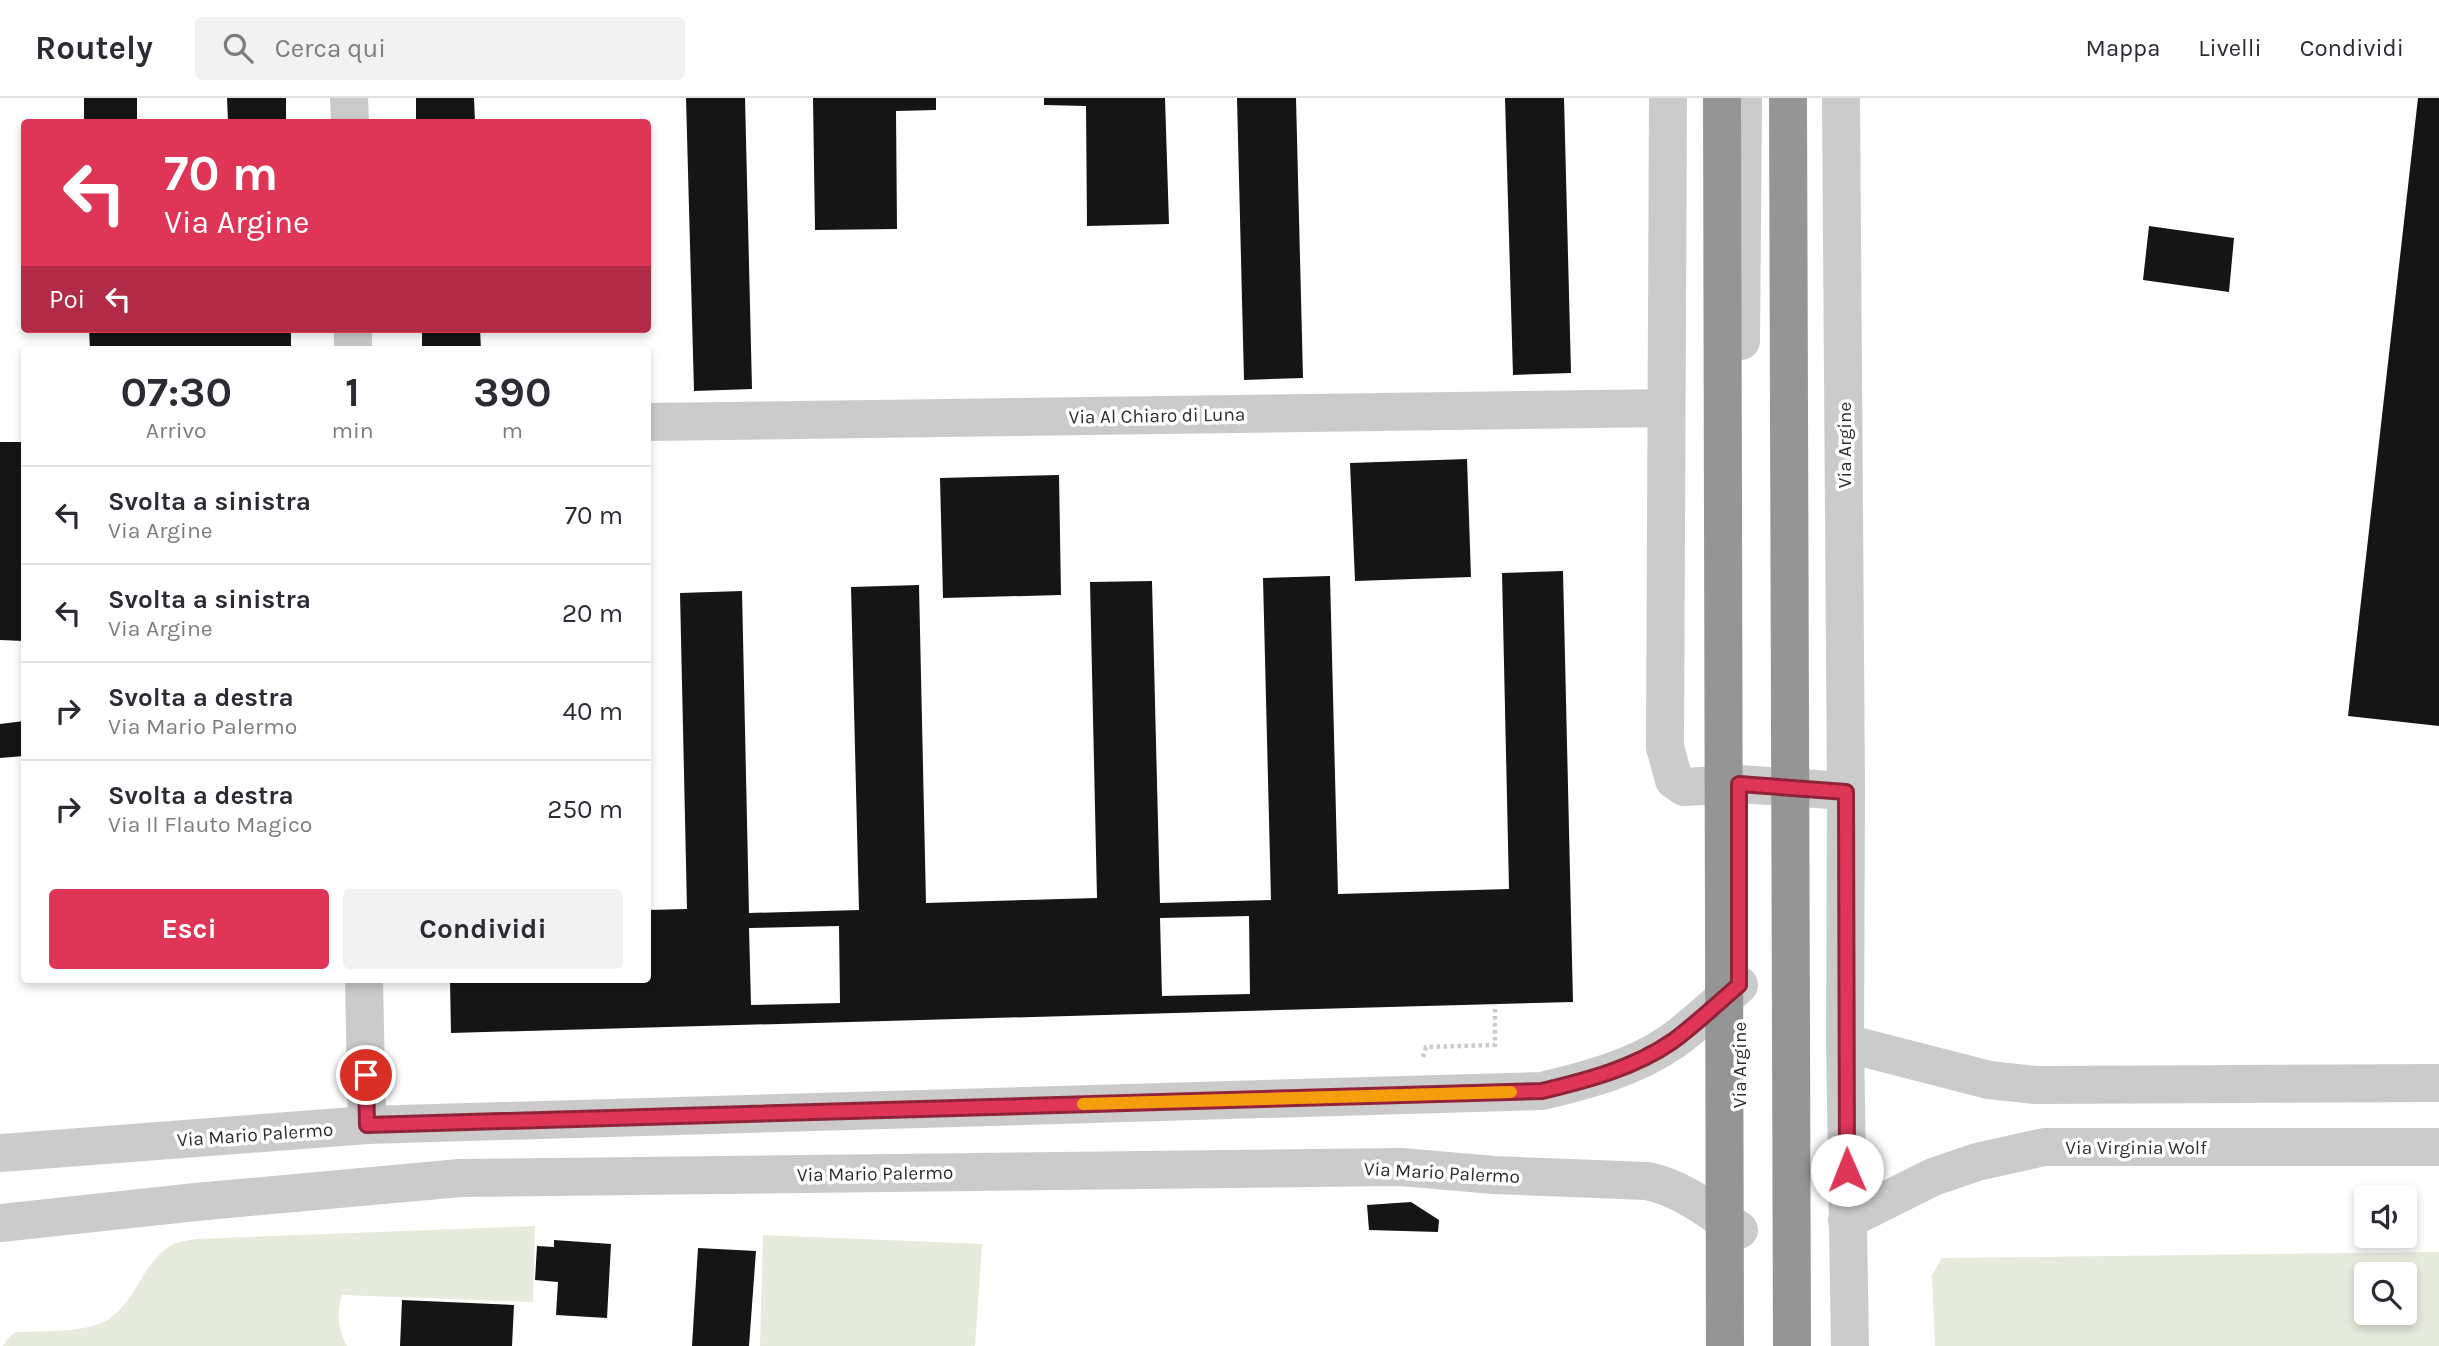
<!DOCTYPE html>
<html lang="it">
<style>
:root{--surface:#fff;--page:#f2f2f3;--text:#2b2b33;--muted:#7c7c81;--line:#e1e1e2;--accent:#df3658}
body{margin:0;font-family:Karla,sans-serif;background:var(--page);color:var(--text);height:100vh;display:flex;flex-direction:column;font-size:26px;white-space:nowrap}
*{box-sizing:border-box;margin:0}
p{font-size:23px;color:var(--muted)}
.icon{flex:none;width:38px;height:38px;fill:none;stroke:currentColor;stroke-width:2;stroke-linecap:round;stroke-linejoin:round}
.map{position:relative;flex:1;overflow:hidden}
.drawer{position:absolute;left:21px;top:248px;width:630px;height:637px;display:flex;flex-direction:column;background:var(--surface);border-radius:7px;box-shadow:0 4px 10px #0003}
.drawer>*{flex:none}
.hud{position:absolute;left:21px;top:21px;width:630px;height:214px;border-radius:7px;box-shadow:0 4px 10px #0003;background:#df3658;color:#fff;overflow:hidden}
.tools{position:absolute;left:2354px;top:1087px;display:grid;gap:14px}
.tools a{display:grid;place-items:center;width:63px;height:63px;border-radius:7px;background:var(--surface);box-shadow:0 4px 10px #0003;font-size:35px}
.pin{position:absolute;display:grid;place-items:center;width:60px;height:60px;color:#fff;margin:-30px;border:4px solid #fff;border-radius:50%;box-shadow:0 2px 7px #0007}
.me{position:absolute;width:77px;margin:-38px;rotate:359deg;stroke-linejoin:round;filter:drop-shadow(0 0 5px #0008)}
.turn{display:flex;align-items:center;gap:24px;height:147px;padding:0 28px;font-size:32px}
.turn .icon{width:91px;height:91px;stroke-width:2.5}
.turn b{display:block;font-size:49px;line-height:60px}
.then{display:flex;align-items:center;height:66px;padding:0 28px;background:#0003;gap:14px;font-size:26px}
.eta{display:flex;justify-content:space-evenly;align-items:center;height:119px;text-align:center}
.eta b{font-size:42px;font-weight:700;line-height:49px}
.cta{display:flex;gap:14px;margin-top:auto;padding:14px 28px}
.cta a{flex:1;height:80px;border-radius:7px;background:var(--accent);color:#fff;font-size:28px;font-weight:700;line-height:80px;text-align:center}
.cta a+a{background:var(--page);color:var(--text)}
ul{padding:0;list-style:none}
li{display:flex;align-items:center;gap:21px;height:98px;padding:0 28px;border-top:2px solid var(--line)}
li div{flex:1}
li b{display:block;font-size:26px}
li em{font-style:normal}
header{display:flex;align-items:center;gap:42px;box-sizing:border-box;height:98px;padding:0 35px;background:var(--surface);border-bottom:2px solid var(--line)}
header strong{font-size:33px}
nav{display:flex;gap:38px;margin-inline-start:auto;font-size:24px}
.search{width:490px;height:63px;background:var(--page);display:flex;align-items:center;gap:18px;box-sizing:border-box;padding:0 24px;border-radius:7px;color:var(--muted);font-size:26px}
.map>svg:first-child{display:block}
.green{fill:#e6ebdc;fill-rule:evenodd}
.building{fill:#151515;fill-rule:evenodd}
.lines{fill:none;stroke-linecap:round;stroke-linejoin:round}
.path{stroke:#cbcbcb;stroke-width:4.5;stroke-dasharray:3.5 3.5;stroke-linecap:butt}
.minor{stroke:#cbcbcb;stroke-width:38}
.highway-bridge{stroke:#959595;stroke-width:38}
.route-casing{stroke:#912339;stroke-width:18}
.route{stroke:#df3658;stroke-width:12}
.slow{stroke:#f59e0b;stroke-width:12}
.labels{text-anchor:middle;stroke-width:7;stroke-linejoin:round;paint-order:stroke}
.street-label{font-size:19px;fill:#2e2e2e;stroke:#fff}
</style>
<header>
<strong>Routely</strong>
<div class="search"><svg class="icon" aria-label="search" viewBox="0 0 24 24"><circle cx="10" cy="10" r="6"/><path d="M15 15l6 6"/></svg>Cerca qui</div>
<nav><a>Mappa</a><a>Livelli</a><a>Condividi</a></nav>
</header>
<div class="map">
<svg width="2439" height="1248" viewBox="0 0 2439 1248">
<rect width="100%" height="100%" fill="#fff"/>
<g class="green">
<path d="M535 1128 533 1204 342 1197C336 1216 338 1231 347 1248H3L9 1239 16 1234C41 1233 87 1235 107 1222 136 1204 142 1166 170 1148 177 1143 188 1143 196 1141Z"/>
<polygon points="763,1137 982,1146 975,1248 760,1248"/>
<path d="M2439 1154V1248H1935L1932 1177 1942 1160ZM2366 1176H2404V1214H2366Z"/>
</g>
<g class="building">
<rect x="84" y="0" width="53" height="24"/>
<polygon points="227,0 286,0 286,24 228,24"/>
<polygon points="416,0 474,0 475,24 416,24"/>
<polygon points="686,0 745,0 752,291 694,293"/>
<polygon points="813,0 936,0 936,12 896,13 897,131 815,132"/>
<polygon points="1044,0 1165,0 1169,126 1087,128 1086,8 1044,7"/>
<polygon points="1237,0 1296,0 1303,280 1244,282"/>
<polygon points="1505,0 1564,0 1571,275 1513,277"/>
<polygon points="2418,0 2439,0 2439,628 2348,618"/>
<polygon points="2149,128 2234,140 2229,194 2143,182"/>
<polygon points="89,231 291,231 291,252 90,252"/>
<polygon points="422,231 480,231 481,252 422,252"/>
<polygon points="0,344 24,344 24,543 0,542"/>
<polygon points="1467,361 1471,479 1355,483 1350,365"/>
<polygon points="1059,377 1061,497 943,500 940,380"/>
<polygon points="648,450 650,450 651,496 648,496"/>
<path d="M1563 473 1573 904 451 935 450 882H648V812L687 811 680 495 742 493 749 815 859 812 851 489 919 487 926 805 1097 800 1090 484 1152 483 1160 805 1271 802 1263 480 1330 478 1338 796 1509 791 1502 475ZM1249 818 1250 896 1162 898 1160 820ZM839 828 840 905 751 907 749 830Z"/>
<polygon points="24,623 24,658 0,660 0,626"/>
<polygon points="1411,1104 1439,1122 1438,1134 1369,1132 1367,1107"/>
<polygon points="554,1142 611,1146 607,1220 556,1217 558,1184 535,1182 537,1148 554,1149"/>
<polygon points="698,1150 756,1153 749,1248 692,1248"/>
<polygon points="402,1202 514,1207 512,1248 400,1248"/>
</g>
<g class="lines">
<polyline class="path" points="1423,959 1426,949 1495,947 1495,907"/>
<g class="minor">
<polyline points="349,0 350,24"/>
<polyline points="1668,0 1665,649 1674,682 1684,689 1739,686 1846,693"/>
<polyline points="1841,0 1846,693 1845,945 1850,1248"/>
<polyline points="353,231 353,252"/>
<polyline points="1741,243 1743,0"/>
<polyline points="648,324 1666,310"/>
<polyline points="364,882 367,1027"/>
<polyline points="1845,945 1989,982 2036,987 2439,985"/>
<path d="M0 1055 367 1027 1542 993C1588 982 1634 970 1673 943 1696 926 1717 906 1739 887"/>
<polyline points="1847,1122 1933,1079 1977,1064 2044,1049 2439,1049"/>
<path d="M0 1125 196 1104 460 1080 1401 1069 1494 1077 1647 1083C1682 1090 1710 1113 1739 1132"/>
</g>
<g class="highway-bridge">
<polyline points="1722,0 1725,1248"/>
<polyline points="1788,0 1792,1248"/>
</g>
</g>
<g class="lines">
<g class="route-casing">
<path id="route" d="M366 977 367 1027 1542 993C1588 982 1634 970 1673 943 1696 926 1717 906 1739 887V686L1846 694 1847 1072"/>
</g>
<use href="#route" class="route"/>
<polyline class="slow" points="1083,1006 1511,994"/>
</g>
<g class="labels">
<g class="street-label">
<text transform="translate(1157 317) rotate(-1)" y="7">Via Al Chiaro di Luna</text>
<text transform="translate(1844 347) rotate(-90)" y="7">Via Argine</text>
<text transform="translate(1739 967) rotate(-90)" y="7">Via Argine</text>
<text transform="translate(255 1036) rotate(-4)" y="7">Via Mario Palermo</text>
<text x="2136" y="1056">Via Virginia Wolf</text>
<text transform="translate(1442 1074) rotate(3)" y="7">Via Mario Palermo</text>
<text transform="translate(875 1075) rotate(-1)" y="7">Via Mario Palermo</text>
</g>
</g>
</svg>
<div class="tools">
<a><svg class="icon" aria-label="sound" viewBox="0 0 24 24"><path d="M4 9h4l5-4v14l-5-4H4zM17 9q2 3 0 6"/></svg></a>
<a><svg class="icon" aria-label="search" viewBox="0 0 24 24"><circle cx="10" cy="10" r="6"/><path d="M15 15l6 6"/></svg></a>
</div>
<div class="pin" style="left:366px;top:977px;background:#d93025"><svg class="icon" aria-label="arrive" viewBox="0 0 24 24"><path d="M6 21V4h12l-3 4 3 4H6"/></svg></div>
<svg class="me" style="left:1847px;top:1072px" viewBox="-20 -20 40 40"><circle r="19" fill="#fff"/><path d="M0-13L10 11 0 6-10 11z" fill="#df3658"/></svg>
<div class="hud">
<div class="turn"><svg class="icon" aria-label="left" viewBox="0 0 24 24"><path d="M17 20v-9H6M10 6l-5 5 5 5"/></svg><div><b>70 m</b>Via Argine</div></div>
<div class="then">Poi<svg class="icon" aria-label="left" viewBox="0 0 24 24"><path d="M17 20v-9H6M10 6l-5 5 5 5"/></svg></div>
</div>
<section class="drawer">
<div class="eta">
<div><b>07:30</b><p>Arrivo</p></div>
<div><b>1</b><p>min</p></div>
<div><b>390</b><p>m</p></div>
</div>
<ul>
<li><svg class="icon" aria-label="left" viewBox="0 0 24 24"><path d="M17 20v-9H6M10 6l-5 5 5 5"/></svg><div><b>Svolta a sinistra</b><p>Via Argine</p></div><em>70 m</em></li>
<li><svg class="icon" aria-label="left" viewBox="0 0 24 24"><path d="M17 20v-9H6M10 6l-5 5 5 5"/></svg><div><b>Svolta a sinistra</b><p>Via Argine</p></div><em>20 m</em></li>
<li><svg class="icon" aria-label="right" viewBox="0 0 24 24"><path d="M7 20v-9h11M14 6l5 5-5 5"/></svg><div><b>Svolta a destra</b><p>Via Mario Palermo</p></div><em>40 m</em></li>
<li><svg class="icon" aria-label="right" viewBox="0 0 24 24"><path d="M7 20v-9h11M14 6l5 5-5 5"/></svg><div><b>Svolta a destra</b><p>Via Il Flauto Magico</p></div><em>250 m</em></li>
</ul>
<div class="cta"><a>Esci</a><a>Condividi</a></div>
</section>
</div>
